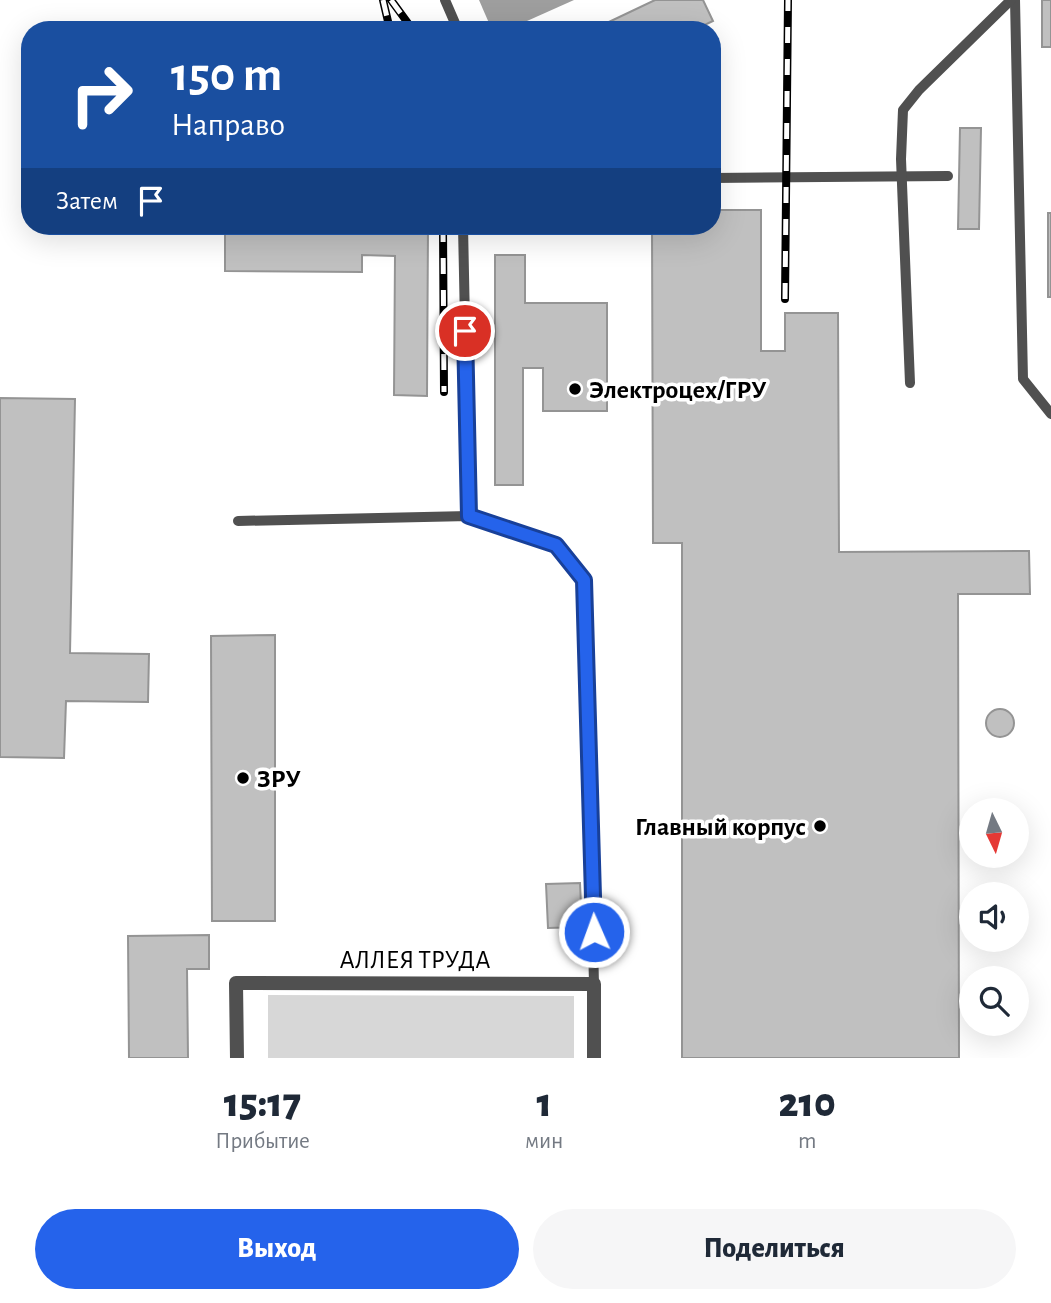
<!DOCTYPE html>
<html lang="ru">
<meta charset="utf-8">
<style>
:root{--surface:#fff;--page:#f6f6f7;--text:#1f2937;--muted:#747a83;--accent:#2563eb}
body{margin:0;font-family:"Alegreya Sans",sans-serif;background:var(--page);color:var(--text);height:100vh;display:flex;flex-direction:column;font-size:26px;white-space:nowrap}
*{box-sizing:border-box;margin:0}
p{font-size:23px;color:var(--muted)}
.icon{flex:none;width:38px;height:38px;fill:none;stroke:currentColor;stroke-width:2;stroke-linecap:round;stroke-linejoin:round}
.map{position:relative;height:1058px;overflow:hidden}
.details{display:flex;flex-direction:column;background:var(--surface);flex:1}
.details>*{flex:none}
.hud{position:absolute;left:21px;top:21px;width:700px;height:214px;border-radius:28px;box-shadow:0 7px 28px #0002;background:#1a4fa0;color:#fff;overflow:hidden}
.needle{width:46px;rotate:175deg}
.buttons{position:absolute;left:959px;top:798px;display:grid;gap:14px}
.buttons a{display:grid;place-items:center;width:70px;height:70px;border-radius:50%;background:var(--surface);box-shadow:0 7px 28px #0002;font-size:35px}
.pin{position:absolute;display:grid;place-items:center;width:60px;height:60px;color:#fff;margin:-30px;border:4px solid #fff;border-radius:50%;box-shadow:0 2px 7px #0007}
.me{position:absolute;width:77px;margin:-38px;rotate:358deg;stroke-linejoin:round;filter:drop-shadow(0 0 5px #0008)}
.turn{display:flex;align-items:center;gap:24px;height:147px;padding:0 35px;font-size:32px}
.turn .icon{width:91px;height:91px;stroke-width:2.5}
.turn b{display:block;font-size:49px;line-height:60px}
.then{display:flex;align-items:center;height:66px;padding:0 35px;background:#0003;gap:14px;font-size:26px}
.eta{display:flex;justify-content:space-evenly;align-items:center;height:119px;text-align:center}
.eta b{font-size:42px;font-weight:800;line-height:49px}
.primary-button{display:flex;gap:14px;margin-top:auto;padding:14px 35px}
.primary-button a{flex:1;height:80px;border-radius:42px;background:var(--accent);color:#fff;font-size:28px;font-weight:800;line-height:80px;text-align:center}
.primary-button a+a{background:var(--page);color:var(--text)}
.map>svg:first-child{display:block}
.green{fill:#d7d7d7}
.water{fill:#9e9e9e}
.building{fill:#c0c0c0;stroke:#949494;stroke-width:2}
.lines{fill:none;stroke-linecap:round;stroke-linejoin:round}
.service{stroke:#505050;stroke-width:10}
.tertiary{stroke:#505050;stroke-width:14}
.rail-casing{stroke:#000;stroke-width:8}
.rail{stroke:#fff;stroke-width:5;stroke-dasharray:16;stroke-linecap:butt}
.route-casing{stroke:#184099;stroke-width:18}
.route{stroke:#2563eb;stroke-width:12}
.poi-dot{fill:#000;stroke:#fff;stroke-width:2.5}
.labels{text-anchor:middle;stroke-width:7;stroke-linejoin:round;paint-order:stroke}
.poi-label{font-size:26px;font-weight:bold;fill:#000;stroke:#fff;text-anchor:start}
.street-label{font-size:26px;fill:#000;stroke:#fff}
</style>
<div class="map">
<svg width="1051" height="1058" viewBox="0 0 1051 1058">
<rect width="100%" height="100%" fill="#fff"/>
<polygon class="green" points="268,995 574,996 574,1058 268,1058"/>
<polygon class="water" points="479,0 574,0 507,30 492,30"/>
<g class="building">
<polygon points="655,0 703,0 713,21 694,30 592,30"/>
<rect x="1042" y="0" width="9" height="47"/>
<polygon points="960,128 981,128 979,229 958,229"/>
<polygon points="712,210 761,210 761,351 785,351 785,313 838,313 839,552 1029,551 1030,594 958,594 959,1058 682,1058 682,543 653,543 652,226 712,226"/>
<rect x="1048" y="213" width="3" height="84"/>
<polygon points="225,226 428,226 427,396 394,395 395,256 362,255 362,272 225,271"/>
<polygon points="495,255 525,255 525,303 607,303 607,411 543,411 543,368 523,368 523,485 495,485"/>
<polygon points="0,398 75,399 70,653 149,654 148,702 66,701 64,758 0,757"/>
<polygon points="275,635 275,921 212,921 211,636"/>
<circle cx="1000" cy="723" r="14"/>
<polygon points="580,883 582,927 548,928 546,884"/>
<polygon points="209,935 209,969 187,969 188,1058 129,1058 128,936"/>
</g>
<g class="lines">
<g class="service">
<polyline points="445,0 458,30"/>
<polyline points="1015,0 1023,379 1051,414"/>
<polyline points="712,178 948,176"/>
<polyline points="463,226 469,516"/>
<polyline points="910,383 901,159 903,110 919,90 1011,0"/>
<polyline points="238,521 469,516 556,545 584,580 594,984"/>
</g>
<polyline class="tertiary" points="237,1058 236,983 594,984 594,1058"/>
<g class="rail-casing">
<g id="rail">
<polyline points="383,0 390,30"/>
<polyline points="391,0 413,30"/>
<polyline points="443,226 444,392"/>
<polyline points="785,299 788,0"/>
</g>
</g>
<use href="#rail" class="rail"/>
</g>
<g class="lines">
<g class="route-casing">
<polyline id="route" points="465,331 469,516 556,545 584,580 594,932"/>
</g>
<use href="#route" class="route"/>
</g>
<g class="poi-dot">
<circle cx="575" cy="389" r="7"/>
<circle cx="243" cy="778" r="7"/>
<circle cx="820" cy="826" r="7"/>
</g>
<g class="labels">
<g class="poi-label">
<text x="589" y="398">Электроцех/ГРУ</text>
<text x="257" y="787">ЗРУ</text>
<text x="806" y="835" text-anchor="end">Главный корпус</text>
</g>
<g class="street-label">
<text x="415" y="968">АЛЛЕЯ ТРУДА</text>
</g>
</g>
</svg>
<div class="buttons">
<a><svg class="needle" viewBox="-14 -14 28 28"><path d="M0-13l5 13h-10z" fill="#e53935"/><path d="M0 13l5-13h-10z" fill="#747a83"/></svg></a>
<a><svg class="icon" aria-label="sound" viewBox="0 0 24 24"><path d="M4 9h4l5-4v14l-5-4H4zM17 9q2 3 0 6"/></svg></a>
<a><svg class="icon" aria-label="search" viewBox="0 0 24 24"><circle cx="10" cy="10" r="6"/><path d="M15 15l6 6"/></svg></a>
</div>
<div class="pin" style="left:465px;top:331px;background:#d93025"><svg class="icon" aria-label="arrive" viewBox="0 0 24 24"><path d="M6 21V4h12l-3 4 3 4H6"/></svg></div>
<svg class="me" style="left:594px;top:932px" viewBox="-20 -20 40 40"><circle r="17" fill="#2563eb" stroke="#fff" stroke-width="3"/><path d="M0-11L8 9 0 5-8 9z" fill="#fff"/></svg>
<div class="hud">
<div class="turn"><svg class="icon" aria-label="right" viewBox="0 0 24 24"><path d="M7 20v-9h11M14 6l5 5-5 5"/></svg><div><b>150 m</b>Направо</div></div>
<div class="then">Затем<svg class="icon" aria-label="arrive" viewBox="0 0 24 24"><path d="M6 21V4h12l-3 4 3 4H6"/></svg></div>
</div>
</div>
<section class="details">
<div class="eta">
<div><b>15:17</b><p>Прибытие</p></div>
<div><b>1</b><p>мин</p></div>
<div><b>210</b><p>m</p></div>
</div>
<div class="primary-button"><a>Выход</a><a>Поделиться</a></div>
</section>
